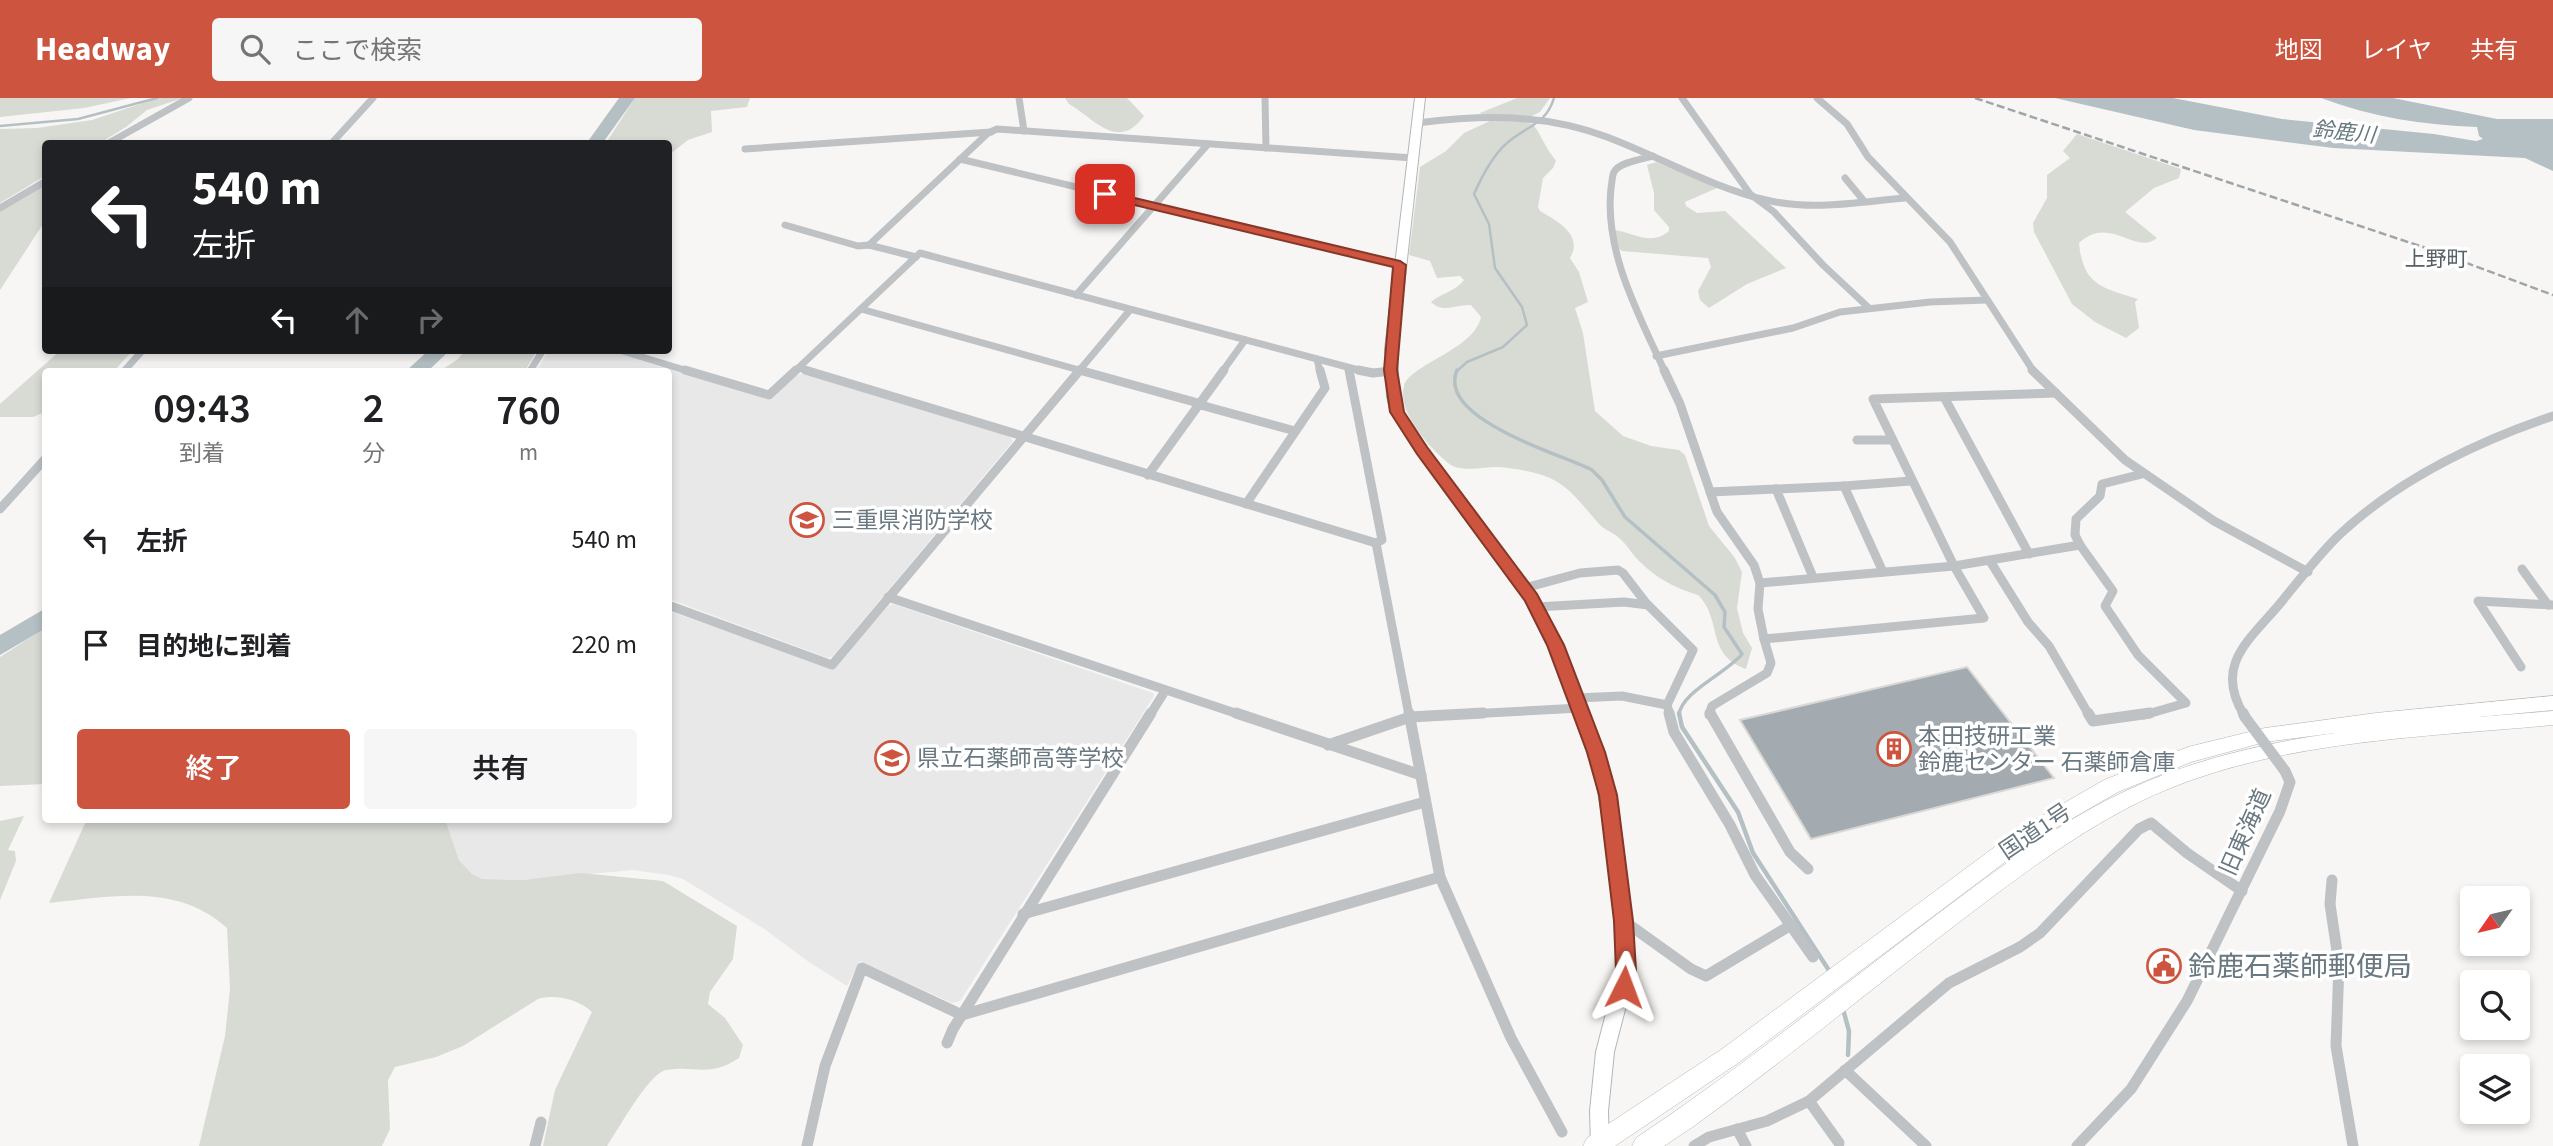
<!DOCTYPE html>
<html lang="ja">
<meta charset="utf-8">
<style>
:root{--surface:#fff;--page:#f6f6f6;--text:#202124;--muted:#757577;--accent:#cd543e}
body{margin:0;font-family:"Source Sans 3","Noto Sans JP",sans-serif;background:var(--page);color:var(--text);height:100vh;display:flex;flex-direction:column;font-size:26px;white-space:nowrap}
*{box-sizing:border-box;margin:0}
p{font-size:23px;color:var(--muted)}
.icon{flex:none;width:38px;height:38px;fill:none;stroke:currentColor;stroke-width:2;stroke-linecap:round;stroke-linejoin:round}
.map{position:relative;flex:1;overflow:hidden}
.details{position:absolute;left:42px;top:270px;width:630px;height:455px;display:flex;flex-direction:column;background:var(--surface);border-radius:7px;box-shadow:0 4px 10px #0003}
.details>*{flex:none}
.hud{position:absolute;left:42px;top:42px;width:630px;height:214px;border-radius:7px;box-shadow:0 4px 10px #0003;background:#202124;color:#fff;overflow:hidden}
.needle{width:46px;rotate:236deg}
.tools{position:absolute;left:2460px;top:788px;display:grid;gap:14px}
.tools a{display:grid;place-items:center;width:70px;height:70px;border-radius:7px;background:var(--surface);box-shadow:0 4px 10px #0003;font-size:35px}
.pin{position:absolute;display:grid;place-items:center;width:60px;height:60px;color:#fff;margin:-30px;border-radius:14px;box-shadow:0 4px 10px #0006}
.me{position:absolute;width:77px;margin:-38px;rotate:3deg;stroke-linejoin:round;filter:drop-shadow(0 0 5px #0008)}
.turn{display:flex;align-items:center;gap:24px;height:147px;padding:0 35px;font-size:32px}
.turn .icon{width:91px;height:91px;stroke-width:2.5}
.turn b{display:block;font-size:49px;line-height:60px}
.lanes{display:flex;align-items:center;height:66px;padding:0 35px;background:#0003;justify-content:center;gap:35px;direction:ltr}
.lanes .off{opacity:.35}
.eta{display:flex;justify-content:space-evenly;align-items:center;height:119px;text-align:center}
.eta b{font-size:42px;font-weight:600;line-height:49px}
.primary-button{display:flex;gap:14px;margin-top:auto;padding:14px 35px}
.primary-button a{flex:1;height:80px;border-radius:7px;background:var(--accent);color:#fff;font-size:28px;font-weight:600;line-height:80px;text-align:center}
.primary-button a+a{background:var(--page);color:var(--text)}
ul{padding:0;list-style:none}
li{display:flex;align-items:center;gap:21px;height:105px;padding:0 35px}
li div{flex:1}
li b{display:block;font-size:26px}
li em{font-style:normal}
header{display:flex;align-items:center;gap:42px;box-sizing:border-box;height:98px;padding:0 35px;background:var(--accent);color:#fff}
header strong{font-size:33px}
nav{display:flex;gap:38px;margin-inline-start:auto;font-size:24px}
.search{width:490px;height:63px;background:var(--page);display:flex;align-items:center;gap:18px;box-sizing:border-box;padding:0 24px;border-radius:7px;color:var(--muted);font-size:26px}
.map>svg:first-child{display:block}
.built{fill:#e7e8e7}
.green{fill:#d7dbd4}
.water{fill:#b5c0c4}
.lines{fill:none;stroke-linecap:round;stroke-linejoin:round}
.stream-far2{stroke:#b5c0c4;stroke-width:2.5}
.stream-far1{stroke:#b5c0c4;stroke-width:3.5}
.stream{stroke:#b5c0c4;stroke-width:4.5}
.river{fill:#b5c0c4;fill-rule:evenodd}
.building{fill:#a4abb0;stroke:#d8d8d6;stroke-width:2}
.secondary-casing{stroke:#b1b6b9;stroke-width:2}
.trunk-casing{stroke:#b2b5b8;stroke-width:1}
.minor-far2{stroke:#bec2c5;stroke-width:7}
.minor-far1{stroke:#bec2c5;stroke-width:9}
.minor{stroke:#bec2c5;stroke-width:11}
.secondary{fill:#fff;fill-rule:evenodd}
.trunk{fill:#fff;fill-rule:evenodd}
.rail{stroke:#9fa5a9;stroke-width:2.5;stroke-dasharray:8 3.5;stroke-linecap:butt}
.minor-bridge{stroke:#bec2c5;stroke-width:11}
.route{fill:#cd543e;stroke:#853728;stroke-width:2}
.labels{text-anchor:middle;stroke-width:7;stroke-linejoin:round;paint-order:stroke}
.far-water-label{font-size:21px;font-style:italic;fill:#65787d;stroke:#fff}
.far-quarter-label{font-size:21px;fill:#566167;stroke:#fff}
.poi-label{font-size:23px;fill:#6a7881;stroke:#fff;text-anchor:start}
.street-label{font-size:23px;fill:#6a7881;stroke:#fff}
.near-poi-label{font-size:28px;fill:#6a7881;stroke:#fff;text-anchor:start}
</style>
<header>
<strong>Headway</strong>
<div class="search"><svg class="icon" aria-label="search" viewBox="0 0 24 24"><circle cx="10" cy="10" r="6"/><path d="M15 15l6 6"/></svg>ここで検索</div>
<nav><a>地図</a><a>レイヤ</a><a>共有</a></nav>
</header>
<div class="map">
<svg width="2553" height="1048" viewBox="0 0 2553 1048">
<rect width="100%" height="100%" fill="#f7f6f4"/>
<g class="built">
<polygon points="549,252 606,252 770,302 796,277 804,276 1009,338 1013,343 833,558 828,560 669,501 668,273 536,273"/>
<polygon points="893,506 1153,595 1154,598 960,903 952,905 860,863 847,888 809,864 763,830 683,781 669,777 633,772 523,782 482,781 472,776 459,762 445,721 668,721 669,513 833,571 888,508"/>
</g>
<g class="green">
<polygon points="0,0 131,0 84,10 0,19"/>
<polygon points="158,0 183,0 147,12 126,29 100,45 46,46 45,78 0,105 0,31 37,30 92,22"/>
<polygon points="635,0 750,0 747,9 711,13 712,34 688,42 669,57 668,46 606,45"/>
<path d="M1065 0H1127L1144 18C1118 54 1095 21 1069 6Z"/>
<polygon points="1517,0 1550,0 1540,14 1532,18 1482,18 1480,15"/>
<path d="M1492 22C1547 22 1528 25 1556 63L1553 70 1543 80 1538 109 1540 113C1557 123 1584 137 1570 160L1579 174 1588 204 1575 210 1583 235 1595 313 1623 338 1651 348 1679 352 1685 357 1709 428 1735 460 1742 474 1737 510 1743 535 1752 550 1746 571C1705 556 1723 522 1698 497 1675 490 1656 480 1639 463 1631 455 1626 445 1618 439 1612 434 1605 432 1600 427 1584 410 1573 391 1550 380 1536 374 1514 370 1498 369 1485 369 1462 374 1451 367 1432 353 1396 314 1404 288 1410 266 1474 252 1481 219L1471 207C1456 206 1443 216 1431 204 1441 195 1455 194 1464 182L1460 178 1437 180 1430 163 1409 157 1420 69 1446 53 1464 35Z"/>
<path d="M2077 36 2181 71 2179 80 2154 90 2125 114 2157 140C2135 158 2110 116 2079 145 2083 187 2102 190 2138 201L2135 204 2139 230 2126 240 2095 224 2072 206 2034 134 2033 125 2047 100V77L2070 60 2063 53Z"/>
<path d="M1656 64 1717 90 1685 104 1686 108 1697 115 1725 113 1786 170 1747 186 1709 210 1700 202 1698 193 1711 169 1708 160 1622 153 1614 146 1613 132C1635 134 1649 149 1669 133V129L1654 112V95L1647 67Z"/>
<polygon points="45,86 45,123 0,192 0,112"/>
<polygon points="61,252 133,252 114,273 46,273 45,314 33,319 0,319 0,306"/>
<polygon points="465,252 537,252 525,273 440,273 458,261"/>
<polygon points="45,530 45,686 0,688 0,559"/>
<polygon points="24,718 8,752 15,753 16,763 0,802 0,723"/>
<path d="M87 721H445L459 762 472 776 482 781 523 782 581 775 663 783 737 828 733 861 710 894 708 906 725 920 743 947 739 960C708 980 696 967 666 972 649 975 618 1032 607 1048H543L555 992 592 914C578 901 555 896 538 901L463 948 436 959 395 969 388 982 390 1031 382 1048H199L225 938 230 891 227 830C176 784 110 799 49 805Z"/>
</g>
<path class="water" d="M2055 0H2173L2282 21 2434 36 2476 43 2483 41 2479 38 2477 29C2423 27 2371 19 2321 0H2393L2497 21H2553V73L2525 60 2333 50 2194 32Z"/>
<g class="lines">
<g class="stream-far2">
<polyline points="0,28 78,21 157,0"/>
<path d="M1456 274 1467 264 1503 249 1527 227 1522 209 1495 170 1489 126 1474 96C1482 78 1492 58 1507 45 1526 28 1546 27 1554 0"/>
</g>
<path class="stream-far1" d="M1457 272C1436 321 1561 356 1592 372L1602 382 1625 419 1715 497 1725 514 1724 529 1742 556C1727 575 1681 594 1679 617"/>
<g class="stream">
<polyline points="1679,615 1682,629 1738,714 1753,755 1830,874"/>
<polyline points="1843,911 1849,933 1848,957"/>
</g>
<g class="river">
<polygon points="619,0 635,0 602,46 586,46"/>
<polygon points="429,252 450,252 428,273 406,273"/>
<polygon points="46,510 46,530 0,557 0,537"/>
</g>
</g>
<polygon class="building" points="1967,569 2054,680 1811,741 1740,622"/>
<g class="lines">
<g class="secondary-casing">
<polygon id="secondary" points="1415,0 1425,0 1397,251 1399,299 1403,314 1426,350 1538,500 1563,547 1611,677 1622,739 1632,823 1635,873 1614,954 1608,1013 1609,1048 1591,1048 1590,1013 1596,954 1617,873 1616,823 1606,739 1595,677 1549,547 1526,503 1418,356 1391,314 1387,299 1385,251"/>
</g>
<g class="trunk-casing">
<path id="trunk" d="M2553 598V612L2478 619 2553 613V627C2425 639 2288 642 2168 691 2091 723 2024 775 1958 825 1870 892 1784 963 1694 1028L1664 1048H1632L1636 1040C1741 970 1838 891 1939 815 2000 770 2061 722 2130 691 2195 661 2265 645 2335 635L2265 644 2191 664 2118 694 2033 743 1738 965 1615 1048H1583L1587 1040 1722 951 2019 731 2104 682 2188 649 2265 630 2376 615Z"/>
</g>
<g class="minor-far2">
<polyline points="1019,0 1024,33"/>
<polyline points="1265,0 1266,50"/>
<polyline points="1682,0 1750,96 1774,114 1823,167 1869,210"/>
<polyline points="1817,0 1847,26 1868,59 1950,144 2034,274"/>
<path d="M1417 25C1483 17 1543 15 1607 39 1660 59 1711 89 1766 102 1812 113 1859 104 1905 100"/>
<polyline points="107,46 189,0"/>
<polyline points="331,46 373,0"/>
<polyline points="745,51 991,34"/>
<path d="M1653 58C1643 61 1619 64 1614 74 1612 78 1612 85 1611 90 1604 154 1639 217 1665 274"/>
<polyline points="960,61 1400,167"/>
<polyline points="1845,80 1864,103"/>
<polyline points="0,110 46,83"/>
<polyline points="785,127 858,148 869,147 916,159"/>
<polyline points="869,147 988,35 997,31 1413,60"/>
<polyline points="1076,197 1208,46"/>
<polyline points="861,211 1086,274"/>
<polyline points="619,252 691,274"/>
<polyline points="1656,258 1793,230 1840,214 1930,204 1987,202"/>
<polyline points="1317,261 1320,274"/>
<polyline points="799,270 811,274"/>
<polyline points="1349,270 1350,274"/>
<polyline points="124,273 143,252"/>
<polyline points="530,273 543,252"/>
<polyline points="794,274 920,155 1366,274"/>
<polyline points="1078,274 1130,212"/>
<polyline points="1222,274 1245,242"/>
<polyline points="1385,274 1391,273"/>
</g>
<g class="minor-far1">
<polyline points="685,272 769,297 796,272"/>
<polyline points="805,272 1376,445"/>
<polyline points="1079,272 1198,305"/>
<polyline points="1349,272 1382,442 1376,445 1409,617"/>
<polyline points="1358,272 1373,275 1391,273"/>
<polyline points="1664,272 1680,306 1717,414 1754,467 1760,485 1758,511 1764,541 1984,520 1954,468 1873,301 2056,295"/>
<polyline points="2032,272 2125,362 2214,423 2308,474"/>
<polyline points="1944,299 2029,456"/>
<polyline points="1197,306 1295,333"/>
<polyline points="1857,342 1891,342"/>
<polyline points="1148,377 1224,272"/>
<polyline points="1844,388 1911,383"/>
<polyline points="1710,394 1776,391"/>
<polyline points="1246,406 1325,290 1320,272"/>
<polyline points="0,411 46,360"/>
<polyline points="2080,447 2113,493 2105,508 2138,557 2186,605 2144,617"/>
<polyline points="1990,463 2028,524 2049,548 2089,617"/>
<polyline points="2522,471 2548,507"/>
<polyline points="1813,479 1776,391 1844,388 1883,474"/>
<polyline points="1760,485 1954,468 2080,447 2075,437 2076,421 2100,398 2102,386 2142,376"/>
<polyline points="1525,490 1580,475 1618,472 1623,475 1646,505 1693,552 1667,607 1670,617"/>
<polyline points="888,499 1241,617"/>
<polyline points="668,507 832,567 1080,272"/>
<polyline points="1536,509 1624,504 1648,507"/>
<polyline points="2521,569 2478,503 2553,507"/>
<polyline points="1576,600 1622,598 1667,607"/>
<polyline points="1150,617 1165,593"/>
<polyline points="1450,617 1580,610"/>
<polyline points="1709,617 1712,608 1767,575 1771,565 1764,541"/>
<path d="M2244 617C2214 568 2248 543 2278 508 2297 485 2316 460 2337 439 2397 382 2476 344 2553 318"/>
</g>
<g class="minor">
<polyline points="1236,615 1421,677"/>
<polyline points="1409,615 1440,779 1511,940 1562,1034"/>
<polyline points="1669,615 1674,634 1730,727 1755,777 1813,859"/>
<polyline points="1710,615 1790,754 1808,771"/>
<polyline points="2088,615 2093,623 2150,615"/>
<polyline points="2243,615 2245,619"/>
<polyline points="1328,647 1410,619 1483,615"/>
<polyline points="2332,782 2330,806 2339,867 2336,948 2353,1048"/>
<polyline points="1023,816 1425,704"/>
<polyline points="1624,823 1691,871 1706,878 1791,827"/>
<polyline points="947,945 953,931 1151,615"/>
<polyline points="1845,972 1926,1048"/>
<polyline points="1809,1003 1839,1045"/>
<polyline points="1737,1031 1746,1048"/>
<polyline points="535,1048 541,1024"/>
<polyline points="807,1048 825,968 862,870 962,917 1440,779"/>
<polyline points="1694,1048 1709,1039 1767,1023 1809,1003 1949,885 2020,849 2040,835 2139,731 2151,725 2187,755 2242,793"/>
<polyline points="2077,1048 2131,991 2187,903 2280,713 2290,684 2285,673"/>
</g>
<use href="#secondary" class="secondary"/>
<use href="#trunk" class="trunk"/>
<polyline class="rail" points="1975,0 2429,151 2553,197"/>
<polyline class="minor-bridge" points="2245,619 2285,673"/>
</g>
<polygon class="route" points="1105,93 1400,163 1406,167 1397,272 1404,314 1427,349 1537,496 1564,547 1605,654 1617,697 1633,823 1636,873 1631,896 1624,898 1617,896 1614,889 1616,873 1614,823 1599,697 1587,654 1547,547 1525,503 1417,356 1390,314 1384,272 1393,169 1101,99 1101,94"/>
<defs>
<g id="school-ring" transform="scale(1.75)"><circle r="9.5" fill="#fff" stroke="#cd543e" stroke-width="1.5"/><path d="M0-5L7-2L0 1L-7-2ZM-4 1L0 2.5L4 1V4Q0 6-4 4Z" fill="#cd543e"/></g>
<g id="building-ring" transform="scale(1.75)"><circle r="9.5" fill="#fff" stroke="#cd543e" stroke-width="1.5"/><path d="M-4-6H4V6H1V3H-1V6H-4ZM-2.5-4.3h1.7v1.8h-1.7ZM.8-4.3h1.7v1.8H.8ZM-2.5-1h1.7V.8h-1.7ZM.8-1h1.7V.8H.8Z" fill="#cd543e"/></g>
<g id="civic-ring" transform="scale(1.75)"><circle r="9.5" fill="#fff" stroke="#cd543e" stroke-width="1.5"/><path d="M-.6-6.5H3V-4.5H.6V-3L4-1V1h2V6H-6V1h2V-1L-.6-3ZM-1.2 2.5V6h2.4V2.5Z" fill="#cd543e"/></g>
</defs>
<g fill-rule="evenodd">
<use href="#school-ring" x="807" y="422"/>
<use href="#building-ring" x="1894" y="651"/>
<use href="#school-ring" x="892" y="660"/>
<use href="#civic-ring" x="2164" y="868"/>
</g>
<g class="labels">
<g class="far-water-label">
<text transform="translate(2344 34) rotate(6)" y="7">鈴鹿川</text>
</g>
<g class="far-quarter-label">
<text x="2436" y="168">上野町</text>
</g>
<g class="poi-label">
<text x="832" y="430">三重県消防学校</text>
<text x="1918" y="646">本田技研工業<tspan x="1918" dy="26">鈴鹿センター 石薬師倉庫</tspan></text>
<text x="917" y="668">県立石薬師高等学校</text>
</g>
<g class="street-label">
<text transform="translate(2035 733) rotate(-34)" y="8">国道1号</text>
<text transform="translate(2245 734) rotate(-66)" y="8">旧東海道</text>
</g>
<g class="near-poi-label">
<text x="2188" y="878">鈴鹿石薬師郵便局</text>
</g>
</g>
</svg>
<div class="tools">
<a><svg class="needle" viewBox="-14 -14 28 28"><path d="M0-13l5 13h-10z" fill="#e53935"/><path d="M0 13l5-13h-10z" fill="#757577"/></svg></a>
<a><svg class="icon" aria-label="search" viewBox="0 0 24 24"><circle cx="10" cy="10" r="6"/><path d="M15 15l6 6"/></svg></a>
<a><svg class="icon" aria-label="layers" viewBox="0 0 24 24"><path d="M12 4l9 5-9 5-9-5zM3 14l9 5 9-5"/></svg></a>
</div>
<div class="pin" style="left:1105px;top:96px;background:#d93025"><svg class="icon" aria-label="arrive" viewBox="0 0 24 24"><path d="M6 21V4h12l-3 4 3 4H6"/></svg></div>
<svg class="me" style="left:1624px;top:889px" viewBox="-20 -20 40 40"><path d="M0-17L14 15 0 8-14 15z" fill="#cd543e" stroke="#fff" stroke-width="4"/></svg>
<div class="hud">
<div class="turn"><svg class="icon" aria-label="left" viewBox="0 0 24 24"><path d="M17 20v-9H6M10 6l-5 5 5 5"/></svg><div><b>540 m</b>左折</div></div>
<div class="lanes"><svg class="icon" aria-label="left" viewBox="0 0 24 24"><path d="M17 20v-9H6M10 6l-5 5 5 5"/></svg><svg class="icon off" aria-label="ahead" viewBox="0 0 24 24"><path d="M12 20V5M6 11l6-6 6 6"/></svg><svg class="icon off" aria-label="right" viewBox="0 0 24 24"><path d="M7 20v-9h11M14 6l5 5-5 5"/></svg></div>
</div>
<section class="details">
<div class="eta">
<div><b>09:43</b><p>到着</p></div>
<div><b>2</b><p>分</p></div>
<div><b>760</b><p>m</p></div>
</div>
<ul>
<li><svg class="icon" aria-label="left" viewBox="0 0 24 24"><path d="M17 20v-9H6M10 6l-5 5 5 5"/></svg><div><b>左折</b></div><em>540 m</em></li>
<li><svg class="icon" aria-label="arrive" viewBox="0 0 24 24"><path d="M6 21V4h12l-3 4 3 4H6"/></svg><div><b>目的地に到着</b></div><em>220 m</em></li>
</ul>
<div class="primary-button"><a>終了</a><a>共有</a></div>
</section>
</div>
